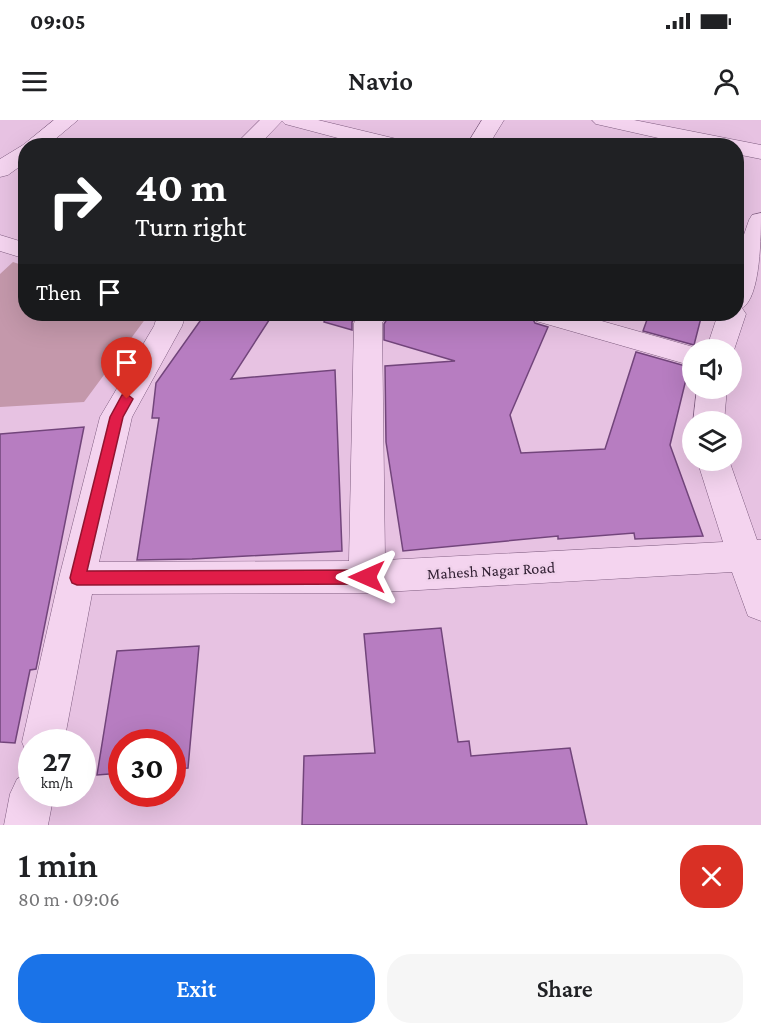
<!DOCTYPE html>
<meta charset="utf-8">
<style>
:root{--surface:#fff;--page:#f6f6f6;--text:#202124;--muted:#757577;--accent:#1a73e8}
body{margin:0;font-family:"Crimson Pro",serif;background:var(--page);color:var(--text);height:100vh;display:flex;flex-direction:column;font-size:22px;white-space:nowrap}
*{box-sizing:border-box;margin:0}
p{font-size:20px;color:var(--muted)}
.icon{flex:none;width:33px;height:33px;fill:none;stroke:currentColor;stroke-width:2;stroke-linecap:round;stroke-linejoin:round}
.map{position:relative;height:705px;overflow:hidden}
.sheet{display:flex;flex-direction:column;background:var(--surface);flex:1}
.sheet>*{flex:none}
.top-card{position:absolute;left:18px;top:18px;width:726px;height:183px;border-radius:24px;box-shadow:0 6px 24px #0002;background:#202124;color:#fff;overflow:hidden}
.buttons{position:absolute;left:682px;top:219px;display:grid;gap:12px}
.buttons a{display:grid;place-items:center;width:60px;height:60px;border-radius:50%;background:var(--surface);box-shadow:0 6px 24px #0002;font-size:30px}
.speed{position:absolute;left:18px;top:609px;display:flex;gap:12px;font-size:30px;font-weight:700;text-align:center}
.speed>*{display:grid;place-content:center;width:78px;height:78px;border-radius:50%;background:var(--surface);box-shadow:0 6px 24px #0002;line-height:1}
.speed small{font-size:15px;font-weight:400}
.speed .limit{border:9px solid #d22;background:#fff;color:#111}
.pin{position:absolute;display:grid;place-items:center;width:51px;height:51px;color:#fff;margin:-62px -26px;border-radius:50% 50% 50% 0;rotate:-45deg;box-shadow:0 0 6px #0007}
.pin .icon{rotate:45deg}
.me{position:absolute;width:66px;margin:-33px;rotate:270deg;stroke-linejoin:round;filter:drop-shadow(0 0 4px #0008)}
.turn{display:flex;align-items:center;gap:21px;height:126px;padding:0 18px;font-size:27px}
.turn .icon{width:78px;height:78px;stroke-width:2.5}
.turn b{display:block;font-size:42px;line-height:51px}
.then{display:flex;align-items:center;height:57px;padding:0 18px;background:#0003;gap:12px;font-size:22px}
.round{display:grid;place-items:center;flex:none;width:63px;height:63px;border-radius:24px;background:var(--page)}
.overview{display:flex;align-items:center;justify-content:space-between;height:102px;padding:0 18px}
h1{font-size:36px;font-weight:600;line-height:45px}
.cta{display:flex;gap:12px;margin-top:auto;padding:12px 18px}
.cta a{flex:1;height:69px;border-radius:24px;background:var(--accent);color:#fff;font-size:24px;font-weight:600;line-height:69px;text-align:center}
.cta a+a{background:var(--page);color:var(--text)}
.status{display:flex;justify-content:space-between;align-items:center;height:42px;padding:0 30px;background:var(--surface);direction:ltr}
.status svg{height:16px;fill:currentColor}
header{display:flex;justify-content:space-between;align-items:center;height:78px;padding:0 18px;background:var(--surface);font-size:27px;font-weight:600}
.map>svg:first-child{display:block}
.green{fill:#c498ab}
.building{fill:#b77dc1;stroke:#72457b;stroke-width:1.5}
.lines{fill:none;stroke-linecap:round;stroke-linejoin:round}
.street-casing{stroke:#7e5c7f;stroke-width:1}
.street{fill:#f4d4ef;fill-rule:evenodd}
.route{fill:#e11d48;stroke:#92132f;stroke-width:1.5}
.labels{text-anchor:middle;stroke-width:5;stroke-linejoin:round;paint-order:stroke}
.street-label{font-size:16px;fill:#2f1e31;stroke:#f0d1eb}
</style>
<div class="status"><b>09:05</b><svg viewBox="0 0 49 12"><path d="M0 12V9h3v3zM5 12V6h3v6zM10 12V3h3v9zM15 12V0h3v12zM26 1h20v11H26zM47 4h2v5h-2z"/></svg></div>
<header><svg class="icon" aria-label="menu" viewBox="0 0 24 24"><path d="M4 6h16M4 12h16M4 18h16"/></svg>Navio<svg class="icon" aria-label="person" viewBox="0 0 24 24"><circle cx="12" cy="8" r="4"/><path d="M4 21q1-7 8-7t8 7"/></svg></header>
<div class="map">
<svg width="761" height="705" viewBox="0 0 761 705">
<rect width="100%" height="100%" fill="#e7c2e2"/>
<polygon class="green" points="13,142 25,146 26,194 149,194 84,282 0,287 0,154"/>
<g class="building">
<polygon points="205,194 273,194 231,259 335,250 342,431 192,439 137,440 159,298 152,298 156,263"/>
<polygon points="326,194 358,194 352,202 352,210 324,202"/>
<polygon points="390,194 530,194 535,203 548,207 510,295 521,333 605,329 636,232 689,247 670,325 703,416 635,419 634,413 558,419 558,416 403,431 386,322 385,246 455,241 384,220 384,204"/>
<polygon points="649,194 702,194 694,225 643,211"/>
<polygon points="84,307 36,549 30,550 15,623 0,622 0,314"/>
<polygon points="441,508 458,622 469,621 471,636 570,628 587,705 302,705 304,636 375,633 364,514"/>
<polygon points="199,526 188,648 172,649 172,622 122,622 122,653 97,655 117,531"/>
</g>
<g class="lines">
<g class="street-casing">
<g id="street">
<polygon points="54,0 78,0 47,26 26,26 26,42 8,55 0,57 0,39 23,25"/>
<polygon points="260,0 318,0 405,21 408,26 368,26 285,4 282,1 258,26 234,26"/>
<polygon points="482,0 504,0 488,26 466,26"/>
<polygon points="592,0 634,0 761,25 761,39 736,34 736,26 694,26 596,4"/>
<path d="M761 93C761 113 761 178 742 188L746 194 734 230 732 234V230H706L718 194H736V138L749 100 752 95Z"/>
<polygon points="0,115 26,123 26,139 0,131"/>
<polygon points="158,194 186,194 182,206 132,297 99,442 349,441 354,203 360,194 388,194 382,203 385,440 723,422 697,340 729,340 757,420 761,420 761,501 748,496 732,452 367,473 92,474 64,622 32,622 32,638 28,637 22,622 59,458 100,297 154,206"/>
<polygon points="532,194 577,194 704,230 693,230 693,246 536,201"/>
<polygon points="697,268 727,268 724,302 693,303"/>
<polygon points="32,652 32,674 54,674 48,705 4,705 10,674 17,659"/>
</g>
</g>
<use href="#street" class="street"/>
</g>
<polygon class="route" points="127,274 133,279 123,297 87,451 367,450 372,452 374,457 372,462 367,464 77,465 72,463 70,458 110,297 122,275"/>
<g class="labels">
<g class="street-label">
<text transform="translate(491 450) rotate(-3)" y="6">Mahesh Nagar Road</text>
</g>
</g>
</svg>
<div class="buttons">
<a><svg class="icon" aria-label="sound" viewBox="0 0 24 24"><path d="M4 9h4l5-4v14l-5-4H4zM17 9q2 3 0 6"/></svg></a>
<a><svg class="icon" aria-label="layers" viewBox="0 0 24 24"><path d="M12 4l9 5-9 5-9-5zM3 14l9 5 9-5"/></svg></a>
</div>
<div class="speed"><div>27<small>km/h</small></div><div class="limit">30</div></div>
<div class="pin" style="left:127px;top:279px;background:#d93025"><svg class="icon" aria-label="arrive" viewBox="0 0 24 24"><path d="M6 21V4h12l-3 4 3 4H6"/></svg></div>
<svg class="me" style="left:367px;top:457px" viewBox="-20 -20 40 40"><path d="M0-17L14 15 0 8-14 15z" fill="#e11d48" stroke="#fff" stroke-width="4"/></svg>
<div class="top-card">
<div class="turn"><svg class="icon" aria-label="right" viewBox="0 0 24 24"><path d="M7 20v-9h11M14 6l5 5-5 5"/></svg><div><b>40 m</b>Turn right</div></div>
<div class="then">Then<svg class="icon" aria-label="arrive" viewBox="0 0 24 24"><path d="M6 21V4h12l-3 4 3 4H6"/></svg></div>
</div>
</div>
<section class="sheet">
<div class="overview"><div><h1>1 min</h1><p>80 m · 09:06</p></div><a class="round" style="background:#d93025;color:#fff"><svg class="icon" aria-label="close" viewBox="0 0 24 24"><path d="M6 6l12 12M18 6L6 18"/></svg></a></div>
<div class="cta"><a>Exit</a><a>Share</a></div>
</section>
